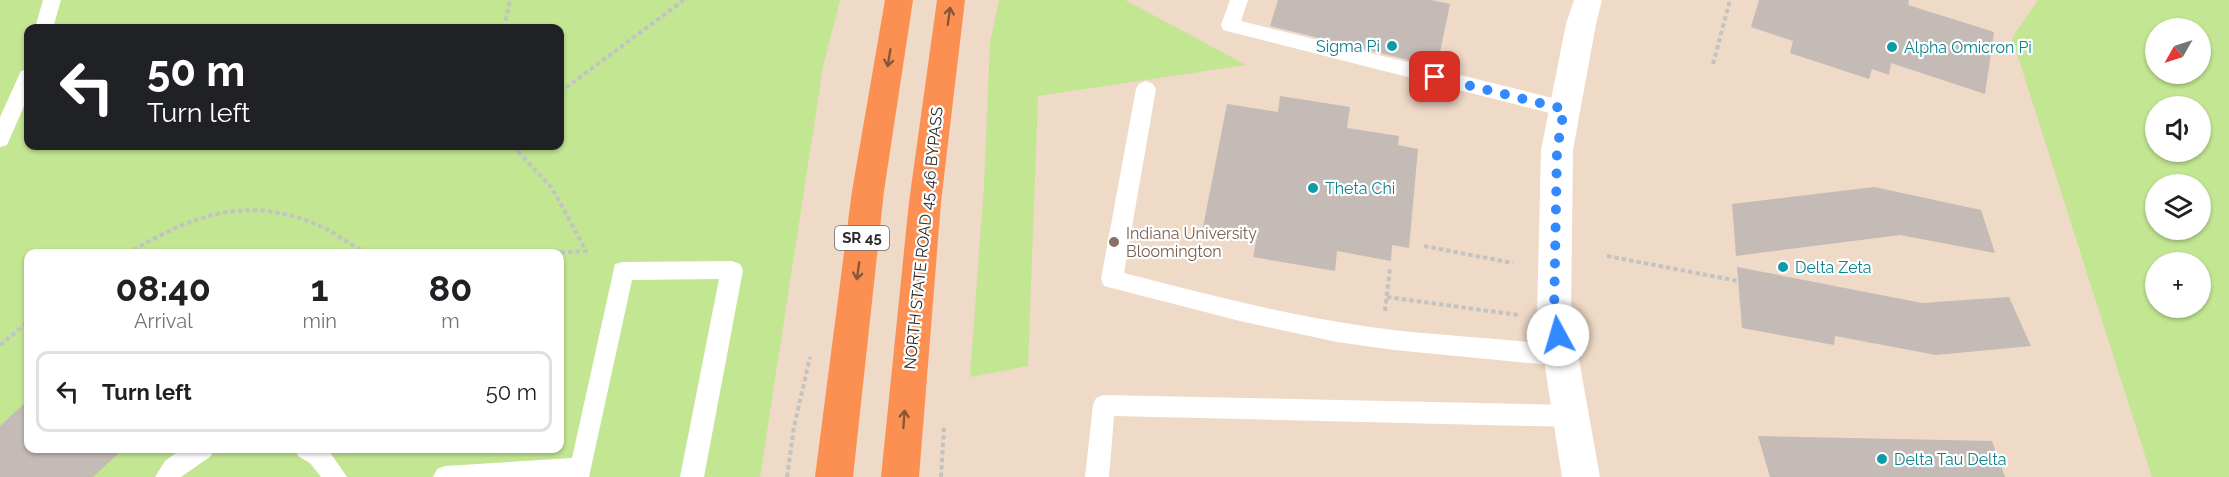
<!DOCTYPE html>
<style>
:root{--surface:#fff;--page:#f6f6f6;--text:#202124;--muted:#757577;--line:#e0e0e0}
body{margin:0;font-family:Raleway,sans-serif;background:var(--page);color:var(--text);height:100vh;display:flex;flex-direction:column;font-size:22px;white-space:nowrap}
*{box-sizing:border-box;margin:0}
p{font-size:20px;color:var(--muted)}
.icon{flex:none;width:33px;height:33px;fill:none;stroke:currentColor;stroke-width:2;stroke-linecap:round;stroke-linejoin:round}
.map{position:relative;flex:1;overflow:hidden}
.panel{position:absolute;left:24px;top:249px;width:540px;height:204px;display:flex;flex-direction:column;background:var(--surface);border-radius:12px;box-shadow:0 2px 4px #0004}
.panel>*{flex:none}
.banner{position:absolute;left:24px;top:24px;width:540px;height:126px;border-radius:12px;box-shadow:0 2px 4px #0004;background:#202124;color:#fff;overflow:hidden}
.needle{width:39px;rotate:231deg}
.fabs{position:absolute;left:2145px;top:18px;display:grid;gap:12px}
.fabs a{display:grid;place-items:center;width:66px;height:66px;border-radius:50%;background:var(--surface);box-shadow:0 2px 4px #0004;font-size:30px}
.pin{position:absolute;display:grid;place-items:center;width:51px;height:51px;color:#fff;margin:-26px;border-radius:12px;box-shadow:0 3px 9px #0006}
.me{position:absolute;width:66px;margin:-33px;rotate:354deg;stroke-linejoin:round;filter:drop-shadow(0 0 4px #0008)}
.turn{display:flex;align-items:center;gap:21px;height:126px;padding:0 24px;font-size:27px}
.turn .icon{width:78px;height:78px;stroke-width:2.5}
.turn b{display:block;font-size:42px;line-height:51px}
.eta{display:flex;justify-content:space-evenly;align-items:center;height:102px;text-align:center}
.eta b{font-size:36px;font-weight:700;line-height:42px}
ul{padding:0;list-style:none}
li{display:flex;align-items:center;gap:18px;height:81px;margin:0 12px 9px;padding:0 12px;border:3px solid var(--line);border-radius:12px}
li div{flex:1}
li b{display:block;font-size:22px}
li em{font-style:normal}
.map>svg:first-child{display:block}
.education{fill:#efd9c7;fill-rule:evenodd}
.green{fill:#c2e692;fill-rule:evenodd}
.building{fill:#c4bab6}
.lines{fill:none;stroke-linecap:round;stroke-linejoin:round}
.path{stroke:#c3c3c3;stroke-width:4;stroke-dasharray:4.5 3;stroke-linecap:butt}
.service{fill:#fff;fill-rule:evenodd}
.minor{fill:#fff;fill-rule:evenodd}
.trunk{fill:#fc9052;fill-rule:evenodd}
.oneway{stroke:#88573b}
.route{stroke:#3389ff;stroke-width:10;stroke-dasharray:0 18}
.culture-dot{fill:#0f9aa8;stroke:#fff;stroke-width:2}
.education-dot{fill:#8d6e63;stroke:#fff;stroke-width:2}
.labels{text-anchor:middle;stroke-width:4.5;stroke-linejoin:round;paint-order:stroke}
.shield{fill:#fff;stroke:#696969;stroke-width:1.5}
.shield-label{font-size:15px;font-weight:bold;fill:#292929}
.culture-label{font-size:16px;fill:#0d838f;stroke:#fff;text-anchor:start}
.education-label{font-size:16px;fill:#785e54;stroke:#fff;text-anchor:start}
.street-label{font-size:16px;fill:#292929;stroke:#fff}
</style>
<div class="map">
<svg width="2229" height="477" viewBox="0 0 2229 477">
<rect width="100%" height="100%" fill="#ece0d9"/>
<path class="education" d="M0 0H2229V477H0ZM28 28H560V146H28ZM2156 28H2200V74H2156ZM2156 106H2200V152H2156ZM2156 184H2200V230H2156ZM28 254H560V448H28ZM2156 262H2200V308H2156Z"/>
<g class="green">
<path d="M0 0H840L823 67 760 477H0ZM28 28H560V146H28ZM28 254H560V448H28Z"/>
<polygon points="999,0 1125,0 1246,65 1038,96 1028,366 970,377 984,185 990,42"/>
<path d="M2038 0H2229V477H2152L2012 38ZM2156 28H2200V74H2156ZM2156 106H2200V152H2156ZM2156 184H2200V230H2156ZM2156 262H2200V308H2156Z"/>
</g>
<g class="building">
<polygon points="1278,0 1431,0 1450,4 1437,67 1270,26"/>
<polygon points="1759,0 1909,0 1908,5 1994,32 1985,94 1891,63 1889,75 1872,69 1869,79 1790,53 1793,41 1751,27"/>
<polygon points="1280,96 1350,107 1347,128 1399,136 1398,145 1418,149 1409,248 1392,245 1391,261 1337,251 1335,271 1253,257 1257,237 1203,227 1227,104 1278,112"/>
<polygon points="1874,187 1981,210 1995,253 1900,235 1736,256 1732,204"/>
<polygon points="1737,267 1922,303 2009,297 2031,346 1936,355 1835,336 1834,345 1742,328"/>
<polygon points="28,400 28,448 124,448 93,477 0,477 0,426"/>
<polygon points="1758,436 1992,441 2005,477 1770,477"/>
</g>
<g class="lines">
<g class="path">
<polyline points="504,28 510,0"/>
<polyline points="1713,64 1730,0"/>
<polyline points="560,92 684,0"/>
<polyline points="513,146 552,188 586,251 533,254"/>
<polyline points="1424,246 1513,263"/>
<path d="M127 254C192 215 249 193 322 227 339 235 352 247 370 254"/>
<polyline points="1607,256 1738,281"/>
<polyline points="1387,297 1518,315"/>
<polyline points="1385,311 1390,268"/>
<polyline points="0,345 28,322"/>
<polyline points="787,477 794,427 810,357"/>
<polyline points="941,477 944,427"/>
</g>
<g class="service">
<polygon points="43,0 61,0 53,28 35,28"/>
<polygon points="1230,0 1248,0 1241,21 1565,101 1572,104 1575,109 1572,114 1565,117 1223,30 1221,25"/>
<polygon points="28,69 28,97 7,145 0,147 0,117 21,71"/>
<path d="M1146 81 1153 84 1156 89 1124 273C1205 294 1286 315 1370 327 1433 336 1497 337 1561 346L1569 349 1572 356 1569 363 1561 366 1394 350 1337 342 1240 321 1104 286 1101 279 1136 89 1139 84Z"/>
<polygon points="732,261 740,264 743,270 704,477 680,477 719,279 632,280 589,477 433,477 437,469 445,466 572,458 615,264 623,262"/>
<polygon points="1104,395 1571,405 1579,409 1582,416 1579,423 1571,427 1114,416 1109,477 1085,477 1093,405 1096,398"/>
<polygon points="183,448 214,448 211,456 181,477 155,477 165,461"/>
<polygon points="295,448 327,448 347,477 321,477 310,463 298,456"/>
</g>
<polygon class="minor" points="1574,0 1602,0 1596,24 1573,150 1571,315 1600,477 1562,477 1537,315 1541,150 1566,24"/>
<g class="trunk">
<polygon points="885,0 913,0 884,191 853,477 815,477 852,191"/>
<polygon points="937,0 965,0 941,202 919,477 881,477 909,202"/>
</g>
</g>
<defs><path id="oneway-shaft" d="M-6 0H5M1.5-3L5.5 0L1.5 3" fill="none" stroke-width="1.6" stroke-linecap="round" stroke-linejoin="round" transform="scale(1.5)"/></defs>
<g class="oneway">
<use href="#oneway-shaft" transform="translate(949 16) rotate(-82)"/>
<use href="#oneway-shaft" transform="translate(889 58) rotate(99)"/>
<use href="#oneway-shaft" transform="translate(858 271) rotate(98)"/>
<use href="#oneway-shaft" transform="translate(904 419) rotate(-86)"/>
</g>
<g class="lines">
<polyline class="route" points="1435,77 1564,109 1557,150 1554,315 1558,335"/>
</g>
<g class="culture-dot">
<circle cx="1392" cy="46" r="6"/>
<circle cx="1892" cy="47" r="6"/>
<circle cx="1313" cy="188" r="6"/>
<circle cx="1783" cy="267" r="6"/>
<circle cx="1882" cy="459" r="6"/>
</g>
<circle class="education-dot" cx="1114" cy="242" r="6"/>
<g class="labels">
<rect class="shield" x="835" y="226" width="54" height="24" rx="4.5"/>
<g class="shield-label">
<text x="862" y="243">SR 45</text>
</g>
<g class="culture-label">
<text x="1380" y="52" text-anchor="end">Sigma Pi</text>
<text x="1904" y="53">Alpha Omicron Pi</text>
<text x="1325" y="194">Theta Chi</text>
<text x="1795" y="273">Delta Zeta</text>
<text x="1894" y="465">Delta Tau Delta</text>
</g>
<g class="education-label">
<text x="1126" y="239">Indiana University<tspan x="1126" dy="18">Bloomington</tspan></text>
</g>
<g class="street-label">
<text transform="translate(923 238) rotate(-84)" y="6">NORTH STATE ROAD 45 46 BYPASS</text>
</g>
</g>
</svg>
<div class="fabs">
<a><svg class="needle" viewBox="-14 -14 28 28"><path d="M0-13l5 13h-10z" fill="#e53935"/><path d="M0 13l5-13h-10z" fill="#757577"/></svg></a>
<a><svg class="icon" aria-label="sound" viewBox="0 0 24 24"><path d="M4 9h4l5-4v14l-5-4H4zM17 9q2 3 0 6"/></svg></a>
<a><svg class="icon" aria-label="layers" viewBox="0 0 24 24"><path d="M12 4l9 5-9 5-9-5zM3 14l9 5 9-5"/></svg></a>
<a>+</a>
</div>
<div class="pin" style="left:1435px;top:77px;background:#d93025"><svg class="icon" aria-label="arrive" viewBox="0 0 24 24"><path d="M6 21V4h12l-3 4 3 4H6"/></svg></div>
<svg class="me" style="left:1558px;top:335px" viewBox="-20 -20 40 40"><circle r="19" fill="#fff"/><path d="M0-13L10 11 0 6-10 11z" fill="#3389ff"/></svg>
<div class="banner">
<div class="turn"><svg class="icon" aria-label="left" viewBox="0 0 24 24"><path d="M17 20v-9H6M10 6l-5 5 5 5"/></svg><div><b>50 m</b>Turn left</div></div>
</div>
<section class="panel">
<div class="eta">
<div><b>08:40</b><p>Arrival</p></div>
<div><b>1</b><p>min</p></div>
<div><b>80</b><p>m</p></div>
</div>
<ul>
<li><svg class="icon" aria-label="left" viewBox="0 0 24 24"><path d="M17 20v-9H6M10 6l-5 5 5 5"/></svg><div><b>Turn left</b></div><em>50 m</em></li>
</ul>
</section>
</div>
